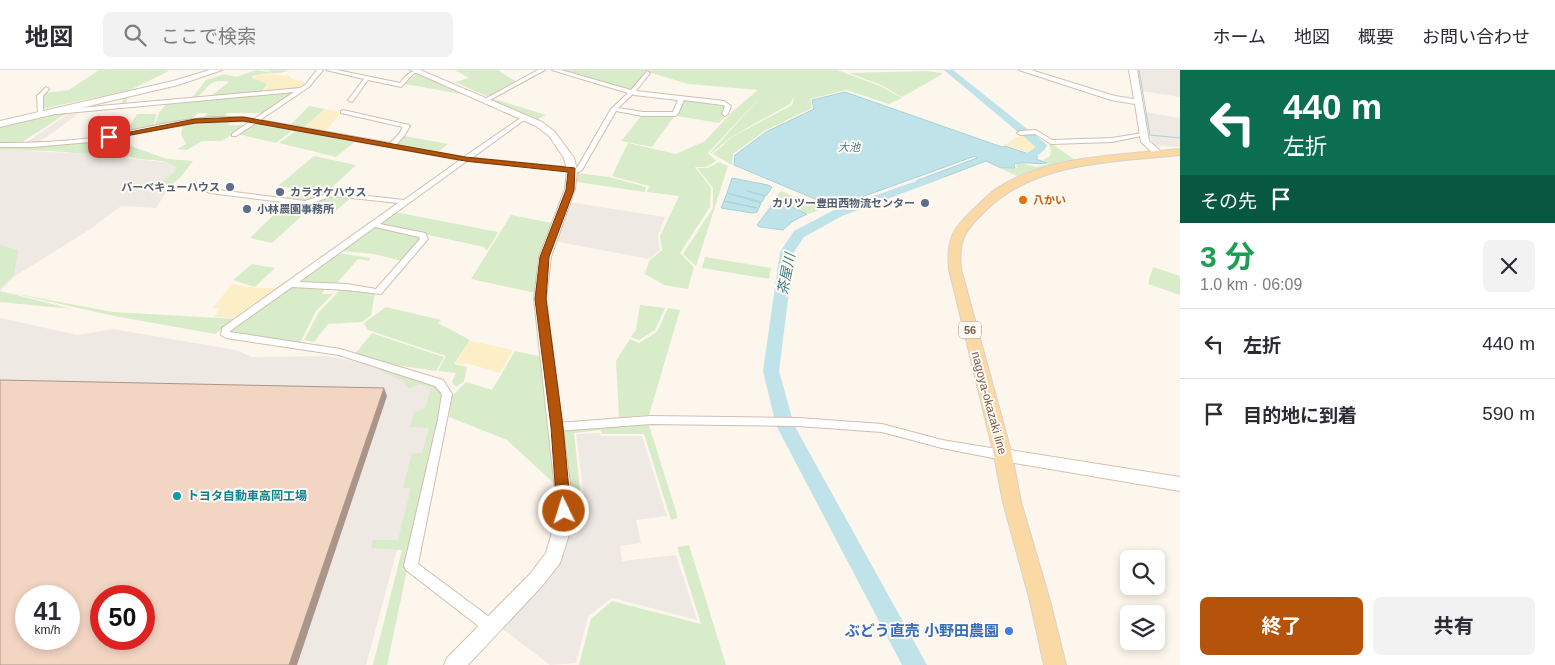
<!DOCTYPE html>
<html lang="ja">
<meta charset="utf-8">
<style>
:root{--surface:#fff;--page:#f2f2f3;--text:#2b2b33;--muted:#7c7c81;--line:#e1e1e2;--accent:#b45309}
body{margin:0;font-family:Arial,"Noto Sans JP",sans-serif;background:var(--page);color:var(--text);height:100vh;display:flex;flex-direction:column;font-size:19px;white-space:nowrap}
*{box-sizing:border-box;margin:0}
p{font-size:16px;color:var(--muted)}
.icon{flex:none;width:28px;height:28px;fill:none;stroke:currentColor;stroke-width:2;stroke-linecap:round;stroke-linejoin:round}
.map{position:relative;flex:1;overflow:hidden}
.details{display:flex;flex-direction:column;background:var(--surface);width:375px}
.details>*{flex:none}
.guide{background:#0b6e4f;color:#fff;overflow:hidden}
.buttons{position:absolute;left:1120px;top:480px;display:grid;gap:10px}
.buttons a{display:grid;place-items:center;width:45px;height:45px;border-radius:8px;background:var(--surface);box-shadow:0 2px 8px #0003;font-size:25px}
.speed{position:absolute;left:15px;top:515px;display:flex;gap:10px;font-size:25px;font-weight:700;text-align:center}
.speed>*{display:grid;place-content:center;width:65px;height:65px;border-radius:50%;background:var(--surface);box-shadow:0 2px 8px #0003;line-height:1}
.speed small{font-size:12px;font-weight:400}
.speed .limit{border:8px solid #d22;background:#fff;color:#111}
.pin{position:absolute;display:grid;place-items:center;width:42px;height:42px;color:#fff;margin:-21px;border-radius:10px;box-shadow:0 2px 8px #0006}
.me{position:absolute;width:55px;margin:-28px;rotate:356deg;stroke-linejoin:round;filter:drop-shadow(0 0 4px #0008)}
.turn{display:flex;align-items:center;gap:18px;height:105px;padding:0 20px;font-size:22px}
.turn .icon{width:65px;height:65px;stroke-width:2.5}
.turn b{display:block;font-size:35px;line-height:42px}
.then{display:flex;align-items:center;height:48px;padding:0 20px;background:#0003;gap:10px;font-size:19px}
.round{display:grid;place-items:center;flex:none;width:52px;height:52px;border-radius:8px;background:var(--page)}
.summary{display:flex;align-items:center;justify-content:space-between;height:85px;padding:0 20px}
h1{font-size:30px;font-weight:700;line-height:38px;color:#1e9e55}
.button{display:flex;gap:10px;margin-top:auto;padding:10px 20px}
.button a{flex:1;height:58px;border-radius:8px;background:var(--accent);color:#fff;font-size:20px;font-weight:700;line-height:58px;text-align:center}
.button a+a{background:var(--page);color:var(--text)}
ul{padding:0;list-style:none}
li{display:flex;align-items:center;gap:15px;height:70px;padding:0 20px;border-top:1px solid var(--line)}
li div{flex:1}
li b{display:block;font-size:19px}
li em{font-style:normal}
header{display:flex;align-items:center;gap:30px;box-sizing:border-box;height:70px;padding:0 25px;background:var(--surface);border-bottom:1px solid var(--line)}
header strong{font-size:24px}
nav{display:flex;gap:28px;margin-inline-start:auto;font-size:18px}
.search{width:350px;height:45px;background:var(--page);display:flex;align-items:center;gap:12px;box-sizing:border-box;padding:0 18px;border-radius:8px;color:var(--muted);font-size:19px}
main{display:flex;flex:1;min-height:0}
.map>svg:first-child{display:block}
.industrial{fill:#efe9e4;fill-rule:evenodd}
.green{fill:#d8ecc9}
.sand{fill:#fcefc7}
.water{fill:#bfe3e8;stroke:#a5d3da}
.lines{fill:none;stroke-linecap:round;stroke-linejoin:round}
.stream{stroke:#a5d3da;stroke-width:1}
.river{fill:#bfe3e8;fill-rule:evenodd}
.street-casing{stroke:#d1beb0;stroke-width:2}
.secondary-casing{stroke:#d6c0b0;stroke-width:2}
.primary-casing{stroke:#dad1cd;stroke-width:2}
.street{fill:#fff;fill-rule:evenodd}
.secondary{fill:#fff;fill-rule:evenodd}
.primary{fill:#fbd9a5;fill-rule:evenodd}
.shaded-wall{fill:#aa9588}
.building{fill:#f3d5c3;stroke:#aa9588;fill-rule:evenodd}
.route{fill:#b45309;stroke:#753606}
.service-dot{fill:#5c6f8a;stroke:#fffaf3;stroke-width:2}
.food-dot{fill:#e8710a;stroke:#fffaf3;stroke-width:2}
.culture-dot{fill:#0f9aa8;stroke:#fffaf3;stroke-width:2}
.shop-dot{fill:#3f7fe0;stroke:#fffaf3;stroke-width:2}
.labels{text-anchor:middle;stroke-width:4;stroke-linejoin:round;paint-order:stroke}
.far-water-label{font-size:11px;font-style:italic;fill:#437c86;stroke:#fffaf3}
.far-service-label{font-size:11px;font-weight:bold;fill:#4e5e75;stroke:#fffaf3;text-anchor:end}
.far-food-label{font-size:11px;font-weight:bold;fill:#c56008;stroke:#fffaf3;text-anchor:start}
.shield{fill:#fffaf3;stroke:#a28b7f;stroke-width:1}
.shield-label{font-size:11px;font-weight:bold;fill:#7a5c4d}
.street-label{font-size:12px;fill:#7a5c4d;stroke:#fffaf3}
.culture-label{font-size:12px;font-weight:bold;fill:#0d838f;stroke:#fffaf3;text-anchor:start}
.water-label{font-size:14px;font-style:italic;fill:#437c86;stroke:#fffaf3}
.near-shop-label{font-size:15px;font-weight:bold;fill:#366cbe;stroke:#fffaf3;text-anchor:end}
</style>
<header>
<strong>地図</strong>
<div class="search"><svg class="icon" aria-label="search" viewBox="0 0 24 24"><circle cx="10" cy="10" r="6"/><path d="M15 15l6 6"/></svg>ここで検索</div>
<nav><a>ホーム</a><a>地図</a><a>概要</a><a>お問い合わせ</a></nav>
</header>
<main>
<div class="map">
<svg width="1180" height="595" viewBox="0 0 1180 595">
<rect width="100%" height="100%" fill="#fdf6ec"/>
<g class="industrial">
<polygon points="1138,0 1180,0 1180,27 1142,21"/>
<polygon points="1145,42 1180,48 1180,77 1156,76 1153,73 1149,66"/>
<polygon points="68,44 78,44 37,74 24,74"/>
<polygon points="0,80 72,83 184,94 156,138 121,136 89,160 15,206 0,221"/>
<polygon points="569,132 665,147 658,166 660,180 649,189 554,171"/>
<path d="M0 248 77 265 113 259 236 280 252 287 325 286 370 294 442 312 366 595H0ZM26 526H69V569H26ZM101 526H144V569H101Z"/>
<polygon points="600,363 601,366 642,366 667,446 636,450 641,473 620,476 622,491 676,485 697,550 612,528 588,546 576,593 550,595 500,557 557,493 565,480 568,466 575,468 587,449 576,364"/>
</g>
<g class="green">
<polygon points="99,0 166,0 169,1 130,20 42,39 42,26 44,23 69,20"/>
<path d="M257 0 274 3 266 0H289C276 6 264 1 251 7L268 14 260 23 208 28 229 12C206 7 209 22 193 29 182 34 135 35 121 36L124 26 128 25 126 34 191 29 206 10 225 4 236 7Z"/>
<polygon points="455,0 501,0 499,1 517,12 489,27 455,12 469,8"/>
<polygon points="559,0 837,0 880,16 902,28 889,34 846,20 810,29 812,38 764,61 733,84 732,95 713,84 732,67 792,35 794,28 798,26 793,28 790,34 731,67 712,83 710,83 766,21 708,83 716,91 706,97 695,97 711,118 710,137 680,183 694,197 688,219 664,215 645,204 649,191 662,180 660,166 679,126 647,122 649,116 612,106 628,73 676,84 705,71 733,41 758,20 688,14 645,1 633,21"/>
<polygon points="927,1 942,3 941,5 902,27 881,15 849,3"/>
<polygon points="417,3 473,26 405,14"/>
<polygon points="295,21 266,43 227,43 222,49 202,50 207,43 198,43 190,51 154,57 159,43 167,33"/>
<polygon points="492,29 498,30 546,45 536,50 490,30"/>
<polygon points="684,29 723,34 732,39 719,53 677,46"/>
<polygon points="309,36 325,39 303,58 290,55"/>
<polygon points="82,41 78,43 67,43 19,74 0,74 0,56 47,43"/>
<polygon points="137,44 157,44 152,58 126,63"/>
<polygon points="642,45 675,45 652,77 621,71"/>
<polygon points="231,50 228,55 247,55 222,71 202,71 187,80 177,79 186,74 181,64 183,54"/>
<polygon points="256,52 294,59 276,73 237,64"/>
<polygon points="297,60 356,71 336,87 279,73"/>
<polygon points="405,66 448,74 438,82 395,75"/>
<path d="M108 68 167 89 193 91 180 108 167 118 156 117 175 102 176 97C160 85 138 94 122 83L127 88 53 81 0 80V76Z"/>
<polygon points="1049,74 1052,74 1081,94 1039,99 1017,106 1002,99 1017,98 1016,95 1021,93 1036,97 1049,94 1043,90 1050,86 1051,80"/>
<polygon points="314,86 356,95 326,123 318,122 307,131 285,129 297,119 278,116"/>
<polygon points="719,92 728,96 696,196 683,184 713,138 713,118 697,98 708,98"/>
<polygon points="577,103 609,107 646,117 645,122 577,112"/>
<polygon points="781,121 821,139 809,144 775,129"/>
<polygon points="332,125 352,127 330,146 307,141 272,173 250,168 287,132 304,135"/>
<polygon points="395,142 498,162 487,181 484,177 378,154"/>
<polygon points="511,145 552,153 537,191 536,223 471,209"/>
<polygon points="375,156 420,167 421,169 402,191 374,184 341,181"/>
<polygon points="0,175 18,180 14,205 0,218"/>
<polygon points="338,183 371,188 369,191 358,189 336,214 297,212"/>
<polygon points="705,187 771,198 769,209 702,198"/>
<polygon points="252,194 275,198 255,217 233,210"/>
<polygon points="1153,197 1180,206 1180,225 1148,214"/>
<polygon points="293,216 325,218 322,224 333,224 316,241 300,273 230,262 230,260"/>
<polygon points="342,218 375,223 371,245 362,252 328,254 314,272 304,270 319,242"/>
<polygon points="0,221 72,239 0,232"/>
<polygon points="12,223 113,242 236,249 215,264 109,245"/>
<polygon points="640,235 665,238 655,260 639,270 631,267 636,260"/>
<polygon points="386,237 441,250 438,253 470,270 454,294 467,297 464,311 456,317 452,312 456,303 438,301 446,286 368,260 364,253"/>
<polygon points="668,238 680,240 649,345 619,348 616,291 630,269 639,273 657,262"/>
<polygon points="372,263 444,287 436,301 382,293 355,284"/>
<polygon points="515,281 542,287 556,415 507,370 449,347 452,326 466,312 492,320"/>
<polygon points="373,295 437,314 444,325 387,595 373,595 402,480 371,478 373,470 398,470 411,418 403,418 412,383 422,383 429,358 410,357 414,342 425,339 431,318 419,314 409,319 404,312 372,296"/>
<polygon points="648,352 678,448 671,450 644,364 602,364 601,360 574,363 583,448 575,465 568,463 562,360"/>
<polygon points="689,475 726,595 579,595 591,549 612,531 701,554 677,477"/>
</g>
<g class="sand">
<polygon points="261,4 290,6 291,9 304,12 305,14 296,19 262,23 269,14 252,8"/>
<polygon points="326,39 341,42 325,62 304,58"/>
<polygon points="1030,66 1036,73 1036,77 1028,82 1005,75 1017,67"/>
<polygon points="232,214 255,218 282,218 238,248 214,247 220,239 213,238"/>
<polygon points="471,271 513,280 500,303 466,293 462,295 456,293 465,277"/>
</g>
<g class="water">
<path d="M845 22 1002 77 1005 76 1038 87 1036 89 1047 93C1035 95 1025 91 1014 94L1015 98H1001L986 91 923 115 916 111 977 88 975 86 834 137 734 95 735 85 766 62 814 39 812 30Z"/>
<polygon points="732,108 768,115 772,117 766,126 747,121 765,126 762,132 727,123"/>
<polygon points="727,123 761,133 757,142 752,143 721,138 724,131 757,138 724,131"/>
<polygon points="776,130 807,144 793,151 783,160 760,157 757,155"/>
</g>
<g class="lines">
<polyline class="stream" points="1139,0 1150,65 1180,68"/>
<g class="river">
<path d="M944 0H953L1046 74 1047 76C1038 90 1022 92 1006 88V84L1027 83 1036 77Z"/>
<polygon points="939,103 945,106 943,108 842,146 804,167 794,182 779,301 794,355 927,595 902,595 776,355 763,301 780,182 794,161 834,140"/>
</g>
<g class="street-casing">
<g id="street">
<path d="M317 0H323L309 17 260 50 390 73 399 64 403 57 341 43V41L343 40 409 55 410 56 404 66 396 75 464 87 525 45 528 47 527 48 472 88 577 98 611 39 628 23 552 0H561L631 20 647 1 650 3 636 21 724 31 731 36 728 44 725 46 722 44 725 36 722 35 684 30 678 44 675 46H643L616 41 582 100 579 102 467 91 380 154 425 163 428 169 381 224 347 220 292 217 230 261V262L340 279 443 310 452 324 418 494 496 552 498 557 496 562 491 564 486 562 406 500 404 496 438 349 442 324 435 316 339 285 226 268 221 265 222 258 398 133 333 126 306 135 210 123 206 121 210 119 305 131 332 122 404 130 460 90 256 53 236 66H232V64L249 52 243 51 195 53 90 72 33 77H0V73C30 73 61 72 91 68 141 60 205 40 254 49L294 22 56 44 53 42 56 40 300 18 305 15ZM633 24 634 25 678 30 673 42H643L618 38ZM375 157 419 167 420 169 376 219 347 214 299 212Z"/>
<path d="M326 0H337L400 13C405 6 410 0 420 1L413 4 401 17 368 10 353 31 351 32 348 30 364 9Z"/>
<polygon points="538,0 545,0 488,31 483,30"/>
<polygon points="46,17 49,19 43,26 43,44 38,45 37,26"/>
<polygon points="1036,60 1052,70 1112,68 1143,63 1146,65 1112,72 1051,74 1035,64 1020,65 1017,63 1020,61"/>
<polygon points="651,346 798,348 882,354 942,370 1003,380 1007,382 1009,385 1007,388 1003,390 942,378 882,362 798,356 651,354 557,361 553,360 552,357 553,354 557,353"/>
</g>
</g>
<g class="secondary-casing">
<g id="secondary">
<polygon points="210,0 222,0 178,15 0,57 0,51 173,11"/>
<polygon points="410,0 420,0 542,52 555,62 574,88 577,100 575,119 551,187 546,229 572,429 573,452 560,493 542,516 468,595 444,595 447,588 530,504 546,483 555,452 556,429 534,229 539,187 565,119 567,100 564,88 549,66 536,56"/>
<polygon points="1019,0 1031,0 1115,26 1134,29 1129,0 1137,0 1149,71 1164,84 1156,86 1141,72 1135,34 1111,30"/>
<polygon points="1003,379 1180,407 1180,421 1003,391 997,389 995,385 997,381"/>
</g>
</g>
<g class="primary-casing">
<path id="primary" d="M1180 79V85C1114 92 1037 91 986 140 965 161 958 168 961 199L1012 385 1021 432 1050 531 1066 595H1044L1030 531 1003 432 994 385 949 199C946 168 954 157 976 137 984 130 990 122 999 117 1051 85 1121 85 1180 79Z"/>
</g>
<use href="#street" class="street"/>
<use href="#secondary" class="secondary"/>
<use href="#primary" class="primary"/>
</g>
<polygon class="shaded-wall" points="384,318 387,326 297,595 289,595"/>
<path class="building" d="M0 310 384 318 289 595H0ZM26 526H69V569H26ZM101 526H144V569H101Z"/>
<polygon class="route" points="243,47 465,87 575,98 574,120 549,187 546,229 563,357 571,441 569,445 564,447 559,445 557,441 551,357 535,229 540,187 566,120 568,102 465,91 243,51 195,53 109,69 105,67 195,49"/>
<g class="service-dot">
<circle cx="230" cy="117" r="5"/>
<circle cx="280" cy="122" r="5"/>
<circle cx="925" cy="133" r="5"/>
<circle cx="247" cy="139" r="5"/>
</g>
<circle class="food-dot" cx="1023" cy="130" r="5"/>
<circle class="culture-dot" cx="177" cy="426" r="5"/>
<circle class="shop-dot" cx="1009" cy="561" r="5"/>
<g class="labels">
<g class="far-water-label">
<text x="849" y="81">大池</text>
</g>
<g class="far-service-label">
<text x="220" y="121">バーベキューハウス</text>
<text x="290" y="126" text-anchor="start">カラオケハウス</text>
<text x="915" y="137">カリツー豊田西物流センター</text>
<text x="257" y="143" text-anchor="start">小林農園事務所</text>
</g>
<g class="far-food-label">
<text x="1033" y="134">八かい</text>
</g>
<rect class="shield" x="959" y="251.5" width="22" height="17" rx="4"/>
<g class="shield-label">
<text x="970" y="264">56</text>
</g>
<g class="street-label">
<text transform="translate(989 333) rotate(75)" y="4">nagoya-okazaki line</text>
</g>
<g class="culture-label">
<text x="187" y="430">トヨタ自動車高岡工場</text>
</g>
<g class="water-label">
<text transform="translate(786 204) rotate(-79)" y="5">茶屋川</text>
</g>
<g class="near-shop-label">
<text x="999" y="566">ぶどう直売 小野田農園</text>
</g>
</g>
</svg>
<div class="buttons">
<a><svg class="icon" aria-label="search" viewBox="0 0 24 24"><circle cx="10" cy="10" r="6"/><path d="M15 15l6 6"/></svg></a>
<a><svg class="icon" aria-label="layers" viewBox="0 0 24 24"><path d="M12 4l9 5-9 5-9-5zM3 14l9 5 9-5"/></svg></a>
</div>
<div class="speed"><div>41<small>km/h</small></div><div class="limit">50</div></div>
<div class="pin" style="left:109px;top:67px;background:#d93025"><svg class="icon" aria-label="arrive" viewBox="0 0 24 24"><path d="M6 21V4h12l-3 4 3 4H6"/></svg></div>
<svg class="me" style="left:564px;top:441px" viewBox="-20 -20 40 40"><circle r="17" fill="#b45309" stroke="#fff" stroke-width="3"/><path d="M0-11L8 9 0 5-8 9z" fill="#fff"/></svg>
</div>
<section class="details">
<div class="guide">
<div class="turn"><svg class="icon" aria-label="left" viewBox="0 0 24 24"><path d="M17 20v-9H6M10 6l-5 5 5 5"/></svg><div><b>440 m</b>左折</div></div>
<div class="then">その先<svg class="icon" aria-label="arrive" viewBox="0 0 24 24"><path d="M6 21V4h12l-3 4 3 4H6"/></svg></div>
</div>
<div class="summary"><div><h1>3 分</h1><p>1.0 km · 06:09</p></div><a class="round"><svg class="icon" aria-label="close" viewBox="0 0 24 24"><path d="M6 6l12 12M18 6L6 18"/></svg></a></div>
<ul>
<li><svg class="icon" aria-label="left" viewBox="0 0 24 24"><path d="M17 20v-9H6M10 6l-5 5 5 5"/></svg><div><b>左折</b></div><em>440 m</em></li>
<li><svg class="icon" aria-label="arrive" viewBox="0 0 24 24"><path d="M6 21V4h12l-3 4 3 4H6"/></svg><div><b>目的地に到着</b></div><em>590 m</em></li>
</ul>
<div class="button"><a>終了</a><a>共有</a></div>
</section>
</main>
